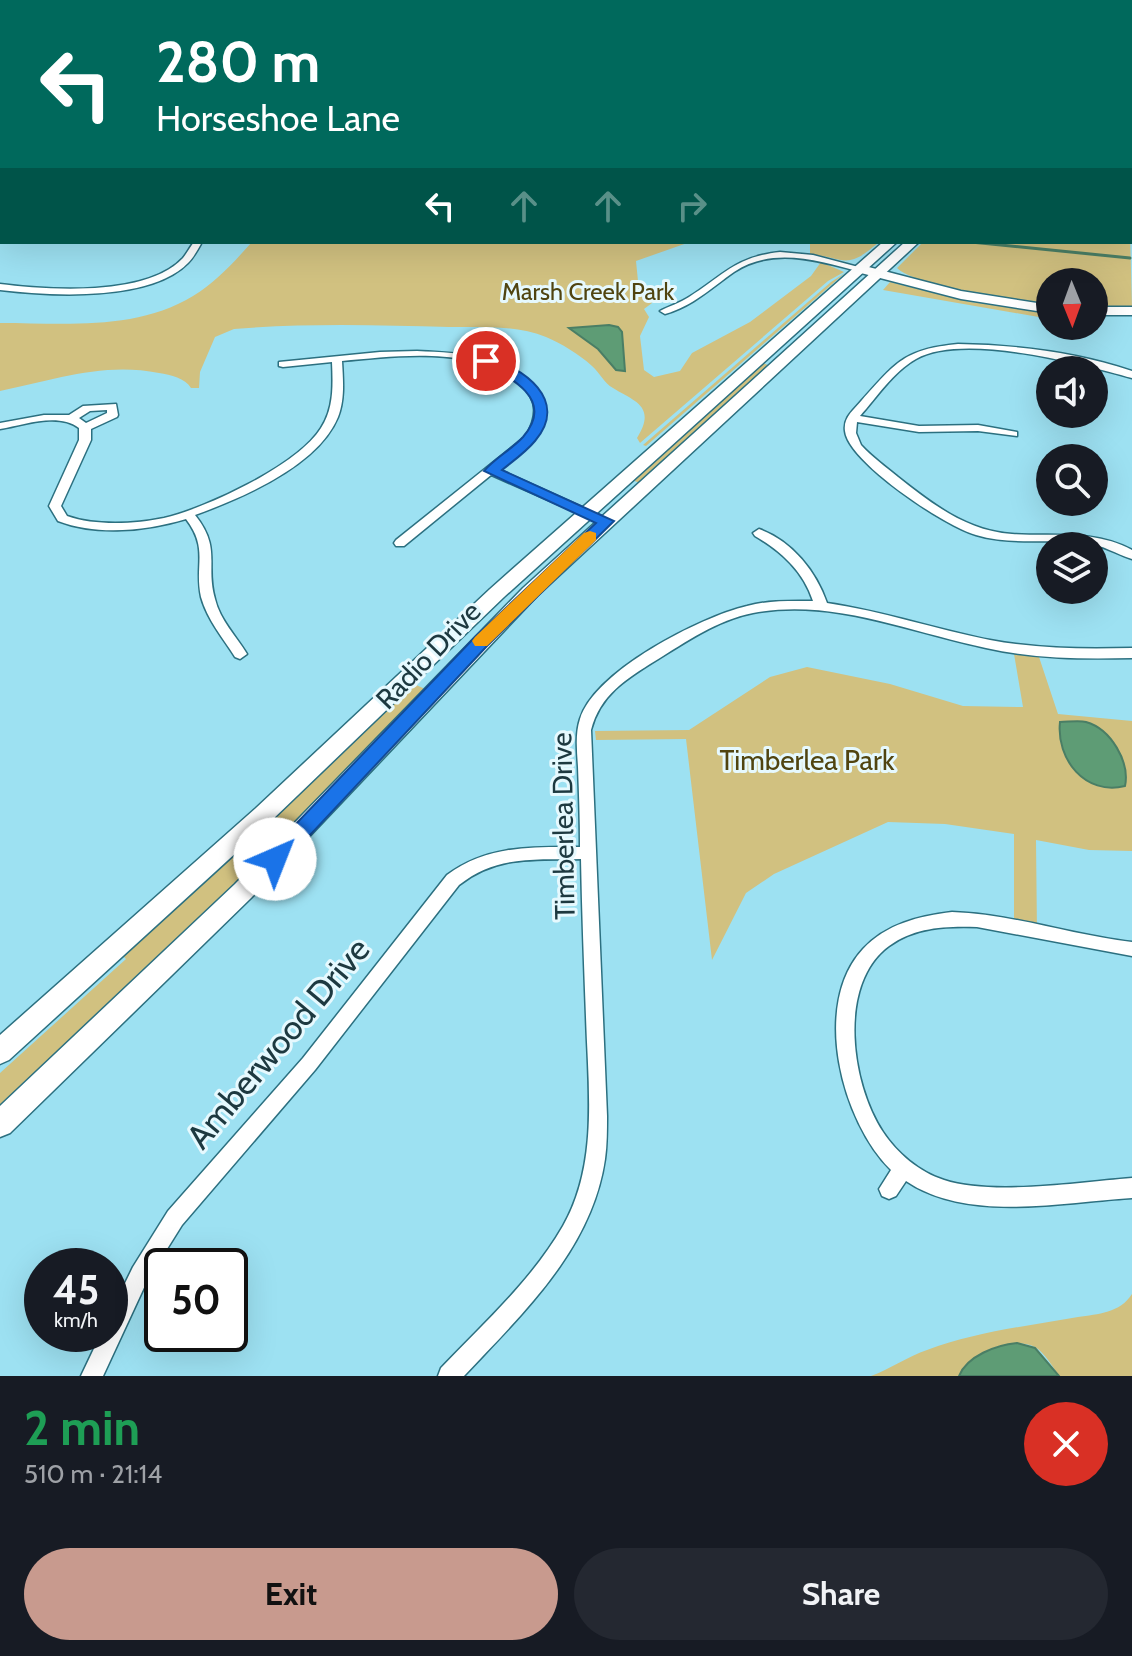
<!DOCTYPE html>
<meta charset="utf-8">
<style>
:root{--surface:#171b24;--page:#242831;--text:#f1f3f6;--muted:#9ea1a6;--accent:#c89a8e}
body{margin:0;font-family:Cabin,sans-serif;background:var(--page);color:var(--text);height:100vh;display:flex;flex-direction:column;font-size:30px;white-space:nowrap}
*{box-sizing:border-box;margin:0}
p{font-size:26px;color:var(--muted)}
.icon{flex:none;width:44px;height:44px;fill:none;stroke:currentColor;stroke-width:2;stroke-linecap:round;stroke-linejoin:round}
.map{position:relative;height:1376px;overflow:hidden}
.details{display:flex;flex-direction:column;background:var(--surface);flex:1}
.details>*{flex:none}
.top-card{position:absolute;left:0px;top:0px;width:1132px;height:244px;box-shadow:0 8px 32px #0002;background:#00695c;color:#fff;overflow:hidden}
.needle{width:52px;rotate:179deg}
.controls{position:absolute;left:1036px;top:268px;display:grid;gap:16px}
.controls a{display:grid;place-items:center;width:72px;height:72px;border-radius:50%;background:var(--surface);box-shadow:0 8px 32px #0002;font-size:40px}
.speed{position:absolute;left:24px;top:1248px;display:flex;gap:16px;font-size:40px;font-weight:700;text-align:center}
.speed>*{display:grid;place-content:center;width:104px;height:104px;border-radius:50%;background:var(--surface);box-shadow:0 8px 32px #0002;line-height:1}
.speed small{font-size:20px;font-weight:400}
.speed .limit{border:4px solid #111;border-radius:12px;background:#fff;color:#111}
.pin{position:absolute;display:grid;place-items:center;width:68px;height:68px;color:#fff;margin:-34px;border:4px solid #fff;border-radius:50%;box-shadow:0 2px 8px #0007}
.me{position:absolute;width:88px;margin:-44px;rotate:44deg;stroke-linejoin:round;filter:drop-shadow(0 0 6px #0008)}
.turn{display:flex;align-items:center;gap:28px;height:168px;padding:0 24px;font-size:36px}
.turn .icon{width:104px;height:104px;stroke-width:2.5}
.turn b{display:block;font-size:56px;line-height:68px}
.lanes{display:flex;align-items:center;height:76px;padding:0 24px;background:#0003;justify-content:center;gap:40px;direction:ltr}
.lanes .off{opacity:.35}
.round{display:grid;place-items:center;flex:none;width:84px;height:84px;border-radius:42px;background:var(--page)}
.headline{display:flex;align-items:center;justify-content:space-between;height:136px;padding:0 24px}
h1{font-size:48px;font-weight:700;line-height:60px;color:#1e9e55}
.action{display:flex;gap:16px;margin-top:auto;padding:16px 24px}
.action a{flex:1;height:92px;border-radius:48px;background:var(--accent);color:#111;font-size:32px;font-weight:700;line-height:92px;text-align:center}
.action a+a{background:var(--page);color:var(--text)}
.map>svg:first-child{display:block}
.green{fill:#d1c180}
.water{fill:#5e9c75;stroke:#4a7e65;stroke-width:2}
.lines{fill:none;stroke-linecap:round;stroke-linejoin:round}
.stream-far1{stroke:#4a7e65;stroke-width:2}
.stream{stroke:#4a7e65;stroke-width:3}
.minor-casing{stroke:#2c7080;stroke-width:3}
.tertiary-casing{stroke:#2c7080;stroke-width:3}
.secondary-casing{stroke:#2c7080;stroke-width:3}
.minor{fill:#fff;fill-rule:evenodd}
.tertiary{fill:#fff;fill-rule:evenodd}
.secondary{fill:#fff;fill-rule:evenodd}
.route{fill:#1a73e8;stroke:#114b97;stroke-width:2}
.slow{fill:#f59e0b}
.labels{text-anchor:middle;stroke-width:6;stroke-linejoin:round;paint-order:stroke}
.far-park-label{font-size:24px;fill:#504410;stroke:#e6f9fe}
.street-label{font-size:28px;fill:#1d3940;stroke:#e6f9fe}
.park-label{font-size:28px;fill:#504410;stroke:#e6f9fe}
.near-street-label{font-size:34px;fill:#1d3940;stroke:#e6f9fe}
</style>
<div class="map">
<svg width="1132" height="1376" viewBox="0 0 1132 1376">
<rect width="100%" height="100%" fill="#9de1f2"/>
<g class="green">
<path d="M1130 233 1132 307H1094V282H1050V305C1020 302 916 287 897 268L923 242H1130Z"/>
<path d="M252 242H690L636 261 638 281 652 303 644 309 649 317 640 336 644 370 654 377 680 371 692 353 750 322 811 276 821 262 844 272 828 281 640 443 637 438C657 406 634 401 613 388 604 383 600 373 592 366 579 354 562 344 546 337 517 325 479 327 449 327 378 325 305 323 234 329L215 337 200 372 199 388H191C185 378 171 375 159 373 103 362 54 380 0 391V323C64 323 136 331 193 296 216 282 234 262 252 242Z"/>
<path d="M810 242H879C847 270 847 259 810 254Z"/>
<polygon points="845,273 646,446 643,445 831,282"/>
<polygon points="890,282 970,302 1050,313 1050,319 883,290"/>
<polygon points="763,363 770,366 640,483 632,480"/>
<polygon points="1013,648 1037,651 1058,714 1132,721 1132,851 1089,850 1036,840 1037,933 1014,928 1014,834 945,824 888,822 774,874 746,893 712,960 686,739 596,740 595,731 689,730 770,677 807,667 890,684 963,706 1023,707"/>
<polygon points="412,683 425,689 233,889 0,1110 0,1073 126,959 122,955"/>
<path d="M1132 1294V1376H1059C1052 1366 1045 1353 1035 1347 1012 1335 968 1353 959 1376H871C890 1369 907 1357 927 1350 975 1332 1027 1326 1078 1317 1098 1314 1120 1313 1132 1294Z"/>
</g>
<g class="water">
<polygon points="609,325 618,327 622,332 625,371 616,370 598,349 569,328"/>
<path d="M1060 722C1068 722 1079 720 1086 722 1111 729 1130 762 1125 786 1085 796 1056 759 1060 722Z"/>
<path d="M1017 1343 1035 1348 1059 1376H959C967 1356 996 1345 1017 1343Z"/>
</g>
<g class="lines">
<polyline class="stream-far1" points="187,0 198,2"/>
<polyline class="stream" points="971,242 1130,258"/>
<g class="minor-casing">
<g id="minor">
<polygon points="770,0 778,0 780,2 772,2"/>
<rect x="0" y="70" width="2" height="4"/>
<rect x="1130" y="70" width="2" height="4"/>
<rect x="0" y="132" width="2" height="6"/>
<rect x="1130" y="140" width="2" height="4"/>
<rect x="1130" y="189" width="2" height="6"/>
<rect x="0" y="203" width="2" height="6"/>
<polygon points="1130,222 1132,223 1132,231 1130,230"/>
<path d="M194 242H202C198 249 194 257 188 263 150 302 50 296 0 290V284C48 290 147 297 183 258 187 253 190 247 194 242Z"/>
<path d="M780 252 813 255 866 269 861 272C819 261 773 246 734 272 711 288 693 306 665 314L660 311C669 306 680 303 689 297 724 275 735 257 780 252Z"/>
<path d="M958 344C1017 345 1076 352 1132 371V378C1081 364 963 332 916 359 893 372 877 397 860 416L919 426 978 425 1017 432V436L978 431 919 432 857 422 856 433 861 445C872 457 886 467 898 477 932 504 967 531 1012 534 1053 537 1093 529 1132 550V559C1116 554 1103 545 1086 543 1049 538 1013 546 976 535 946 527 848 462 845 431 843 417 854 410 862 400 896 362 905 349 958 344Z"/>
<path d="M417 351C440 352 463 353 485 358 520 367 564 399 536 437 527 450 510 460 498 469L613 521 607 525 603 524 491 475 404 546H396L394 543 396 540 526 436C537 417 538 401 522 386 476 345 399 356 342 361 343 380 345 399 338 417 318 466 242 498 195 515 222 549 205 564 215 599 220 620 236 636 247 654L240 659 235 657C223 638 207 619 201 597 194 565 209 549 186 519 146 531 97 536 58 521L49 506 79 440V428C58 412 24 425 0 429V423L44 415H69L83 406 116 404 118 415 117 417 91 429V440L61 506 67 516C95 526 135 524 164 518 207 508 298 465 321 428 334 408 333 385 332 362L283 367 279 366V362L380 352ZM107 410V413L86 423 79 418 90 411Z"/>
<path d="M759 529C792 541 816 571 827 603 882 611 935 629 990 640 1037 649 1084 649 1132 648V658C1083 659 1034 659 986 648 909 632 833 598 753 613 717 620 686 642 655 661 626 679 600 695 591 730L607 1116C607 1130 607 1145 605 1159 592 1249 523 1313 464 1376H438L441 1368C484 1323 532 1280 563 1226 599 1163 588 1086 586 1017 584 965 582 912 581 859 535 860 497 855 459 885L315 1070 182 1225 147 1281 103 1376H81L101 1334H110V1314L133 1267 168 1211 303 1058 447 875C487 845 532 847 580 847 580 820 579 794 578 767 577 751 575 734 580 719 595 671 700 617 747 606 769 600 791 601 813 601 803 571 782 552 755 536L753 533Z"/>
<path d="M952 912C1013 914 1071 935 1132 942V956L977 927C946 926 915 927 889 946 837 984 851 1084 883 1132 897 1153 919 1172 944 1180 992 1196 1080 1182 1132 1178V1198C1062 1202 968 1223 906 1181L896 1196 889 1199 882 1196 879 1189 891 1170C842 1122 811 1005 863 949 886 924 919 916 952 912Z"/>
</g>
</g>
<g class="tertiary-casing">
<g id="tertiary">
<rect x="1130" y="95" width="2" height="6"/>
<rect x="0" y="113" width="2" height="6"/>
<polygon points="861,265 961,291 1050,305 1050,313 961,299 857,272 855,269"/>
<rect x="1094" y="307" width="38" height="8"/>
</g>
</g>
<g class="secondary-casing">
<g id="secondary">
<polygon points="958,0 966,0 967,2 959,2"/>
<polygon points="883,242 897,242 504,597 272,820 9,1060 0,1064 0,1035 256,808 490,589"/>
<polygon points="905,242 919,242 537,596 251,898 10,1133 0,1137 0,1106 235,884 523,588"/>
</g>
</g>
<use href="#minor" class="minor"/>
<use href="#tertiary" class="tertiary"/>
<use href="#secondary" class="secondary"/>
</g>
<path class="route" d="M486 357C523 367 570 400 535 441 526 452 513 461 502 470L614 521 487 646 282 865 275 867 268 865 265 859 268 853 475 637 596 523 484 471C495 458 511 450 523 437 556 399 510 377 481 363V358Z"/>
<polygon class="slow" points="590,531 596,533 596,540 487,646 475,646 472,641 475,637 584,533"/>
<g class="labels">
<g class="far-park-label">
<text x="588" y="300">Marsh Creek Park</text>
</g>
<g class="street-label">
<text transform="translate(428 655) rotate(-46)" y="10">Radio Drive</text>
<text transform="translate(563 826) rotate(-91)" y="10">Timberlea Drive</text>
</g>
<g class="park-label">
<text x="807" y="770">Timberlea Park</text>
</g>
<g class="near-street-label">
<text transform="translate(278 1043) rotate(-50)" y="12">Amberwood Drive</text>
</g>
</g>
</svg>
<div class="controls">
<a><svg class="needle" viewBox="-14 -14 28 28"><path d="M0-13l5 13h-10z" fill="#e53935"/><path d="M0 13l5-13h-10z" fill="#9ea1a6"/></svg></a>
<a><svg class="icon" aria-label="sound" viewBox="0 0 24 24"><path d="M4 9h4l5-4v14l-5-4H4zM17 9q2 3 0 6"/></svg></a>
<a><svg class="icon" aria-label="search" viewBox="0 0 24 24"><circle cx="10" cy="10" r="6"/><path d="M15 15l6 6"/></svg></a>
<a><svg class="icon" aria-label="layers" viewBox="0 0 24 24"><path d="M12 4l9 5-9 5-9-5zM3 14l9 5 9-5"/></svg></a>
</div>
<div class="speed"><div>45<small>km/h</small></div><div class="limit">50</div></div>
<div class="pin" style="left:486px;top:361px;background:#d93025"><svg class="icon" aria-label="arrive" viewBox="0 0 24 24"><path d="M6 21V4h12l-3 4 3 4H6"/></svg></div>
<svg class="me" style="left:275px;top:859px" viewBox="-20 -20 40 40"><circle r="19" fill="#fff"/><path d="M0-13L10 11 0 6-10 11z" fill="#1a73e8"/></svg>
<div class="top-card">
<div class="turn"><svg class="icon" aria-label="left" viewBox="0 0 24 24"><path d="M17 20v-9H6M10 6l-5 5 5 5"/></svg><div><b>280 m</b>Horseshoe Lane</div></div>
<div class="lanes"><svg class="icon" aria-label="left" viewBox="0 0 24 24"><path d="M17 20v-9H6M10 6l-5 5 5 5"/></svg><svg class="icon off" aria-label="ahead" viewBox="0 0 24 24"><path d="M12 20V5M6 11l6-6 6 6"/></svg><svg class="icon off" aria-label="ahead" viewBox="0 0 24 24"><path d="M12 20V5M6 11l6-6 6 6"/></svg><svg class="icon off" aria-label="right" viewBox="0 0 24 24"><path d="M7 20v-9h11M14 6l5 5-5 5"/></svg></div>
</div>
</div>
<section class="details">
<div class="headline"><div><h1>2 min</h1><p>510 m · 21:14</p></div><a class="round" style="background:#d93025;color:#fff"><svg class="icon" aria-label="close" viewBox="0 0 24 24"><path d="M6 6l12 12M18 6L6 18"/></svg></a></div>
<div class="action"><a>Exit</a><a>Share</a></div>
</section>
